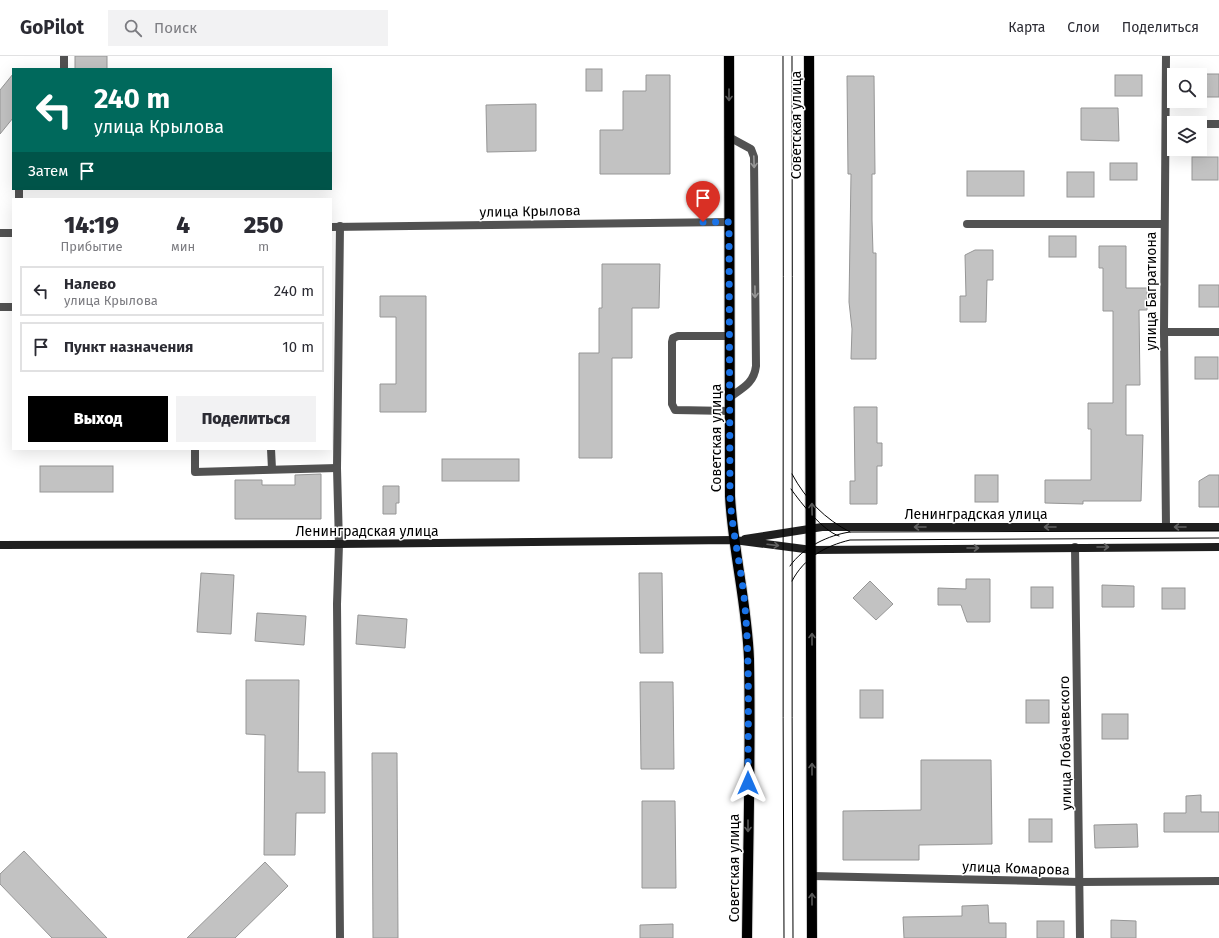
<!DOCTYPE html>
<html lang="ru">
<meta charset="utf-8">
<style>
:root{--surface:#fff;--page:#f2f2f3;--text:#2b2b33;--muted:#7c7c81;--line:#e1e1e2;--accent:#000}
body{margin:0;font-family:"Fira Sans",sans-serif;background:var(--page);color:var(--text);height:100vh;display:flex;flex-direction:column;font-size:15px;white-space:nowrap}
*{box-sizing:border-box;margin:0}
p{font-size:13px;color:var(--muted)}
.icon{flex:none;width:22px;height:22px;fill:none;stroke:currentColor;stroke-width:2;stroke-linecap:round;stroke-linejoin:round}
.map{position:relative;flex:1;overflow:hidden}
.sheet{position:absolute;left:12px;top:142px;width:320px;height:252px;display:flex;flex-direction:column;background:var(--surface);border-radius:0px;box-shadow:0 4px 16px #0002}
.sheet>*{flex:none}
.guide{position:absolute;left:12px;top:12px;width:320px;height:122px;border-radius:0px;box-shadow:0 4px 16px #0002;background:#00695c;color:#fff;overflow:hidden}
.controls{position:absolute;left:1167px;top:12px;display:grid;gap:8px}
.controls a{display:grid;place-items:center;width:40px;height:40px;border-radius:0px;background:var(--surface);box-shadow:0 4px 16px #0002;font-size:20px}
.pin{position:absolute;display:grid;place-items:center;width:34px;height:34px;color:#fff;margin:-41px -17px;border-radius:50% 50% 50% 0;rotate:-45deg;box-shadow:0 0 4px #0007}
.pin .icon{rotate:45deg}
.me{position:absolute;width:44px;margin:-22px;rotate:0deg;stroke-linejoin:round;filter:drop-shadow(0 0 3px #0008)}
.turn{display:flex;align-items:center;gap:14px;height:84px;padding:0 16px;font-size:18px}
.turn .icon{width:52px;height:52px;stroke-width:2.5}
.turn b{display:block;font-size:28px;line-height:34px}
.then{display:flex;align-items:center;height:38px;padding:0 16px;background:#0003;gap:8px;font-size:15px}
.eta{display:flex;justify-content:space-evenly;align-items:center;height:68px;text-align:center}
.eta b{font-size:24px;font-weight:800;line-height:28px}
.button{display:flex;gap:8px;margin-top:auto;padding:8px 16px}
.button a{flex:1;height:46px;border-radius:0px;background:var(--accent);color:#fff;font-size:16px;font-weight:800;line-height:46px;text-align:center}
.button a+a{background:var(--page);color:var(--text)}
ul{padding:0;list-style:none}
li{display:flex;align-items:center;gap:12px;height:50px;margin:0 8px 6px;padding:0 8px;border:2px solid var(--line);border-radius:0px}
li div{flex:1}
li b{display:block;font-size:15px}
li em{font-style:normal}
header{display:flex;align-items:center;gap:24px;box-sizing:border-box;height:56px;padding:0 20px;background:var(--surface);border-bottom:1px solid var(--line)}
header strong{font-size:19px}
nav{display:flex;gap:22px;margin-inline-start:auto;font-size:14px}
.search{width:280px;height:36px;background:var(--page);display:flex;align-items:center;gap:10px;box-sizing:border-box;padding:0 14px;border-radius:0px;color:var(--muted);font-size:15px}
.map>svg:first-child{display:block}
.building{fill:#c2c2c2;stroke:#969696}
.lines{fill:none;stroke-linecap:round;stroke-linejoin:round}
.primary-casing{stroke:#dbdbdb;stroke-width:12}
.lane{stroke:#525252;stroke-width:8}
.street{stroke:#525252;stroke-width:8}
.secondary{stroke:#1f1f1f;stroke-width:8}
.primary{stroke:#000;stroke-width:10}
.tram{stroke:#000;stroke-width:1}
.oneway{stroke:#595959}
.oneway2{stroke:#979797}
.oneway3{stroke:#626262}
.route{stroke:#1a73e8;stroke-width:7;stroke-dasharray:0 12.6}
.labels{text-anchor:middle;stroke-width:3;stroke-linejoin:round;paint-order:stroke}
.street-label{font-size:14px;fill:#000;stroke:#fff}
</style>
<header>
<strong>GoPilot</strong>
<div class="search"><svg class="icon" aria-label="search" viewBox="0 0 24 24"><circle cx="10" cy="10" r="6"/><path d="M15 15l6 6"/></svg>Поиск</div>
<nav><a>Карта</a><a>Слои</a><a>Поделиться</a></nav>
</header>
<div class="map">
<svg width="1219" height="882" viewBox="0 0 1219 882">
<rect width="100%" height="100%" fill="#fff"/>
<g class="building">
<rect x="75" y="0" width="32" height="13"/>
<rect x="586" y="13" width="16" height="22"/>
<polygon points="13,18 13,62 0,78 0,34"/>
<rect x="1200" y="18" width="19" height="23"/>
<polygon points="646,19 670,19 670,118 600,118 600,74 623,74 623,35 646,35"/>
<rect x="1115" y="19" width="27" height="21"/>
<polygon points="847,20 874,20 875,118 872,118 872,164 873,197 876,197 876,303 851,303 852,273 849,246 851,118 848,118"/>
<polygon points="536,48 536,95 487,96 486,49"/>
<polygon points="1081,52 1118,52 1119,85 1081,84"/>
<rect x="1192" y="101" width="26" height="23"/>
<rect x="1110" y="107" width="27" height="17"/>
<rect x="967" y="115" width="57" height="25"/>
<rect x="1067" y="116" width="27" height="25"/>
<rect x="1049" y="180" width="27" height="21"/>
<polygon points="1099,190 1126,190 1126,232 1147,232 1147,254 1139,254 1140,329 1126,329 1126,379 1143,379 1141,445 1083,445 1083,448 1045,447 1045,424 1091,424 1091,373 1088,373 1088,347 1113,347 1113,255 1103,255 1103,212 1099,212"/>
<polygon points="975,194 993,194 993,224 987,224 986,266 960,266 960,240 966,240 965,199"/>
<polygon points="602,208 660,208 659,252 632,252 632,302 612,302 612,402 579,402 579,297 599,297 599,252 602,252"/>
<rect x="1199" y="229" width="20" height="22"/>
<polygon points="380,240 426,240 426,356 380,356 380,328 396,328 396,261 380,261"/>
<rect x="1195" y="301" width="23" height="22"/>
<polygon points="854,351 877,351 877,387 882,387 882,410 877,410 877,448 850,448 850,425 855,425"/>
<rect x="442" y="403" width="77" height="22"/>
<rect x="40" y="410" width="73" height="26"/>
<polygon points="321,418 321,463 235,463 235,424 262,424 262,429 295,429 295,419"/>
<rect x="975" y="419" width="23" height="27"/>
<polygon points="1209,419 1219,419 1219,451 1199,451 1199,425"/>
<polygon points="383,430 399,430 399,447 396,447 396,458 383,458"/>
<polygon points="201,517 234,519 231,578 197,576"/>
<polygon points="639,517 662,517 663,597 640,597"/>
<polygon points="966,523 990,523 990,566 967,566 961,549 938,549 938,532 966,533"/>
<polygon points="870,525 893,548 876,564 853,542"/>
<polygon points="1102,529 1134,530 1134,551 1102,551"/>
<rect x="1031" y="531" width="22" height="21"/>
<rect x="1162" y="532" width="23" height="21"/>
<polygon points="257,557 306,560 304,589 255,585"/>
<polygon points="358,559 407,563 405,592 356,588"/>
<polygon points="246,624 299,624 298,716 325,716 325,757 296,757 295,799 264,799 265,679 246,678"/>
<polygon points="640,626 673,626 674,713 641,713"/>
<rect x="860" y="634" width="23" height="28"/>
<rect x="1026" y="644" width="23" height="23"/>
<rect x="1102" y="658" width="26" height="25"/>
<polygon points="372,697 397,697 398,882 373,882"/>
<polygon points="921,704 991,704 992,788 919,789 919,804 843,804 843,755 921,754"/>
<polygon points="1201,739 1201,756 1219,756 1219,776 1164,776 1164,757 1186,757 1186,740"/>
<polygon points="642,745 675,745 676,832 642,832"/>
<rect x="1029" y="763" width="23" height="23"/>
<polygon points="1137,768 1138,791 1095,792 1094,769"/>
<polygon points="24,795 107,882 52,882 0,828 0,818"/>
<polygon points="265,806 288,830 235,882 187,882"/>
<polygon points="988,849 989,867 1006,867 1006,882 904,882 903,861 962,860 962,850"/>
<polygon points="1111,864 1136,865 1136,882 1111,882"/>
<rect x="1037" y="865" width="27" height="17"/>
<polygon points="673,868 673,882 640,882 640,869"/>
</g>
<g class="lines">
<g class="primary-casing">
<g id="primary">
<path d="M729 0 730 440C733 495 747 548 749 603 751 696 748 789 747 882"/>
<polyline points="809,0 812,882"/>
</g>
</g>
<g class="lane">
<polyline points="64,13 64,0"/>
<polyline points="1166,68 1174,68"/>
<polyline points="1200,68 1219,68"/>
<path d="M729 81 751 93 754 101 756 310C754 327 743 332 730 341"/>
<polyline points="19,133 19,143"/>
<polyline points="967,168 1164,168"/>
<polyline points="0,251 13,251"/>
<polyline points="1164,276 1219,276"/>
<polyline points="730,280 678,280 673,282 672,286 672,348 675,354 730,355"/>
<polyline points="195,393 195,416 337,412"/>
<polyline points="271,393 272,413"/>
<polyline points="339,488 337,548 340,882"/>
</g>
<g class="street">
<polyline points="331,171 729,166"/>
<polyline points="0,177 13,177"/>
<polyline points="1166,471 1164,276 1166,0"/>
<polyline points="339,488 337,412 340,170"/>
<polyline points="1075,491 1080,882"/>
<polyline points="812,820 1080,826 1219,825"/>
</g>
<g class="secondary">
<polyline points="745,483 822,471 1219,471"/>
<polyline points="0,489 339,488 734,484 812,494 1219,491"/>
</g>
<use href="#primary" class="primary"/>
<g class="tram">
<path d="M783 0C784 294 782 588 784 882"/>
<path d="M792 0C793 294 791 588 793 882"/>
<path d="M792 418C806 444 825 463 850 476"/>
<path d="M791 433C801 447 823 475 839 480"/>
<path d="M790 510C803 491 829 479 850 476L1219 475"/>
<path d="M792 525C804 502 825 490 850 484L1219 482"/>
</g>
</g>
<defs><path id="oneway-shaft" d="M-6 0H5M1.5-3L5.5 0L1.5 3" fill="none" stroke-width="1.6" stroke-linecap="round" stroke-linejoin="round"/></defs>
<g class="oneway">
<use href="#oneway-shaft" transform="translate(729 39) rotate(90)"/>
<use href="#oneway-shaft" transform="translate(812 453) rotate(-91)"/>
<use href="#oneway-shaft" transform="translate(812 583) rotate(-90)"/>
<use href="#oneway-shaft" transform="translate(812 713) rotate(-90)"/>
<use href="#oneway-shaft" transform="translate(748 770) rotate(90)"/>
<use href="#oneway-shaft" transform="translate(812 843) rotate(-90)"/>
</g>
<g class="oneway2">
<use href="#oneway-shaft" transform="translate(754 106) rotate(88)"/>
<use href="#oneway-shaft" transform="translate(755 236) rotate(89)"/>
</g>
<g class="oneway3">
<use href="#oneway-shaft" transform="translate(920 471) rotate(180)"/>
<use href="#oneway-shaft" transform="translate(1050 471) rotate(180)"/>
<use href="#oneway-shaft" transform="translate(1180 471) rotate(180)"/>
<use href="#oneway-shaft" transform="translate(773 489) rotate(7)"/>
<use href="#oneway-shaft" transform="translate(1103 491)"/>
<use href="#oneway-shaft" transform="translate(973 492)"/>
</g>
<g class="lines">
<path class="route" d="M703 166H729L730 440C732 477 742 514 745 551 750 609 748 668 748 727"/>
</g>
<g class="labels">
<g class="street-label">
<text transform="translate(796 69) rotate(-90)" y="5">Советская улица</text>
<text transform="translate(530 155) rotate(-1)" y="5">улица Крылова</text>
<text transform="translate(1151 235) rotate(-90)" y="5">улица Багратиона</text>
<text transform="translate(716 382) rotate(-90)" y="5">Советская улица</text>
<text x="976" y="463">Ленинградская улица</text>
<text x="367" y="480">Ленинградская улица</text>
<text transform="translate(1065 687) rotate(-91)" y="5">улица Лобачевского</text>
<text transform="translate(734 812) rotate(-90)" y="5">Советская улица</text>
<text transform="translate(1016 812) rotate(2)" y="5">улица Комарова</text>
</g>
</g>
</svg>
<div class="controls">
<a><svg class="icon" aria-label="search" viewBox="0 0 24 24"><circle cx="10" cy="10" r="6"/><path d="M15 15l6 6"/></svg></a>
<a><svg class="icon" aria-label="layers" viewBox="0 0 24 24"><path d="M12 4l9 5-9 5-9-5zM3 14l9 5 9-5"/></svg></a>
</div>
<div class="pin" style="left:703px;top:166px;background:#d93025"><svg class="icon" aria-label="arrive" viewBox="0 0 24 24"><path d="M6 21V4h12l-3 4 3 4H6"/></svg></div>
<svg class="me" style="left:748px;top:727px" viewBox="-20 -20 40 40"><path d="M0-17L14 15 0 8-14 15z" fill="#1a73e8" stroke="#fff" stroke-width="4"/></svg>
<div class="guide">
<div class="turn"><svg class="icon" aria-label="left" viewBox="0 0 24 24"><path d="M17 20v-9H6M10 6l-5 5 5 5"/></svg><div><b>240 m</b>улица Крылова</div></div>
<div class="then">Затем<svg class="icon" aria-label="arrive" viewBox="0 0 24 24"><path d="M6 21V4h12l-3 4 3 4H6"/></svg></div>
</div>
<section class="sheet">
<div class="eta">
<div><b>14:19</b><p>Прибытие</p></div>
<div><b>4</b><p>мин</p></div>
<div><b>250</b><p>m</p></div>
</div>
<ul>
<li><svg class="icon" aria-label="left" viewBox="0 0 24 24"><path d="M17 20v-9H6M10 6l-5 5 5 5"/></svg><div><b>Налево</b><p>улица Крылова</p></div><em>240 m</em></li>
<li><svg class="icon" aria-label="arrive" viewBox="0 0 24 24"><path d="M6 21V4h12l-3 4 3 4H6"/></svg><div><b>Пункт назначения</b></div><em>10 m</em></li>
</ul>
<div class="button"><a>Выход</a><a>Поделиться</a></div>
</section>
</div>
